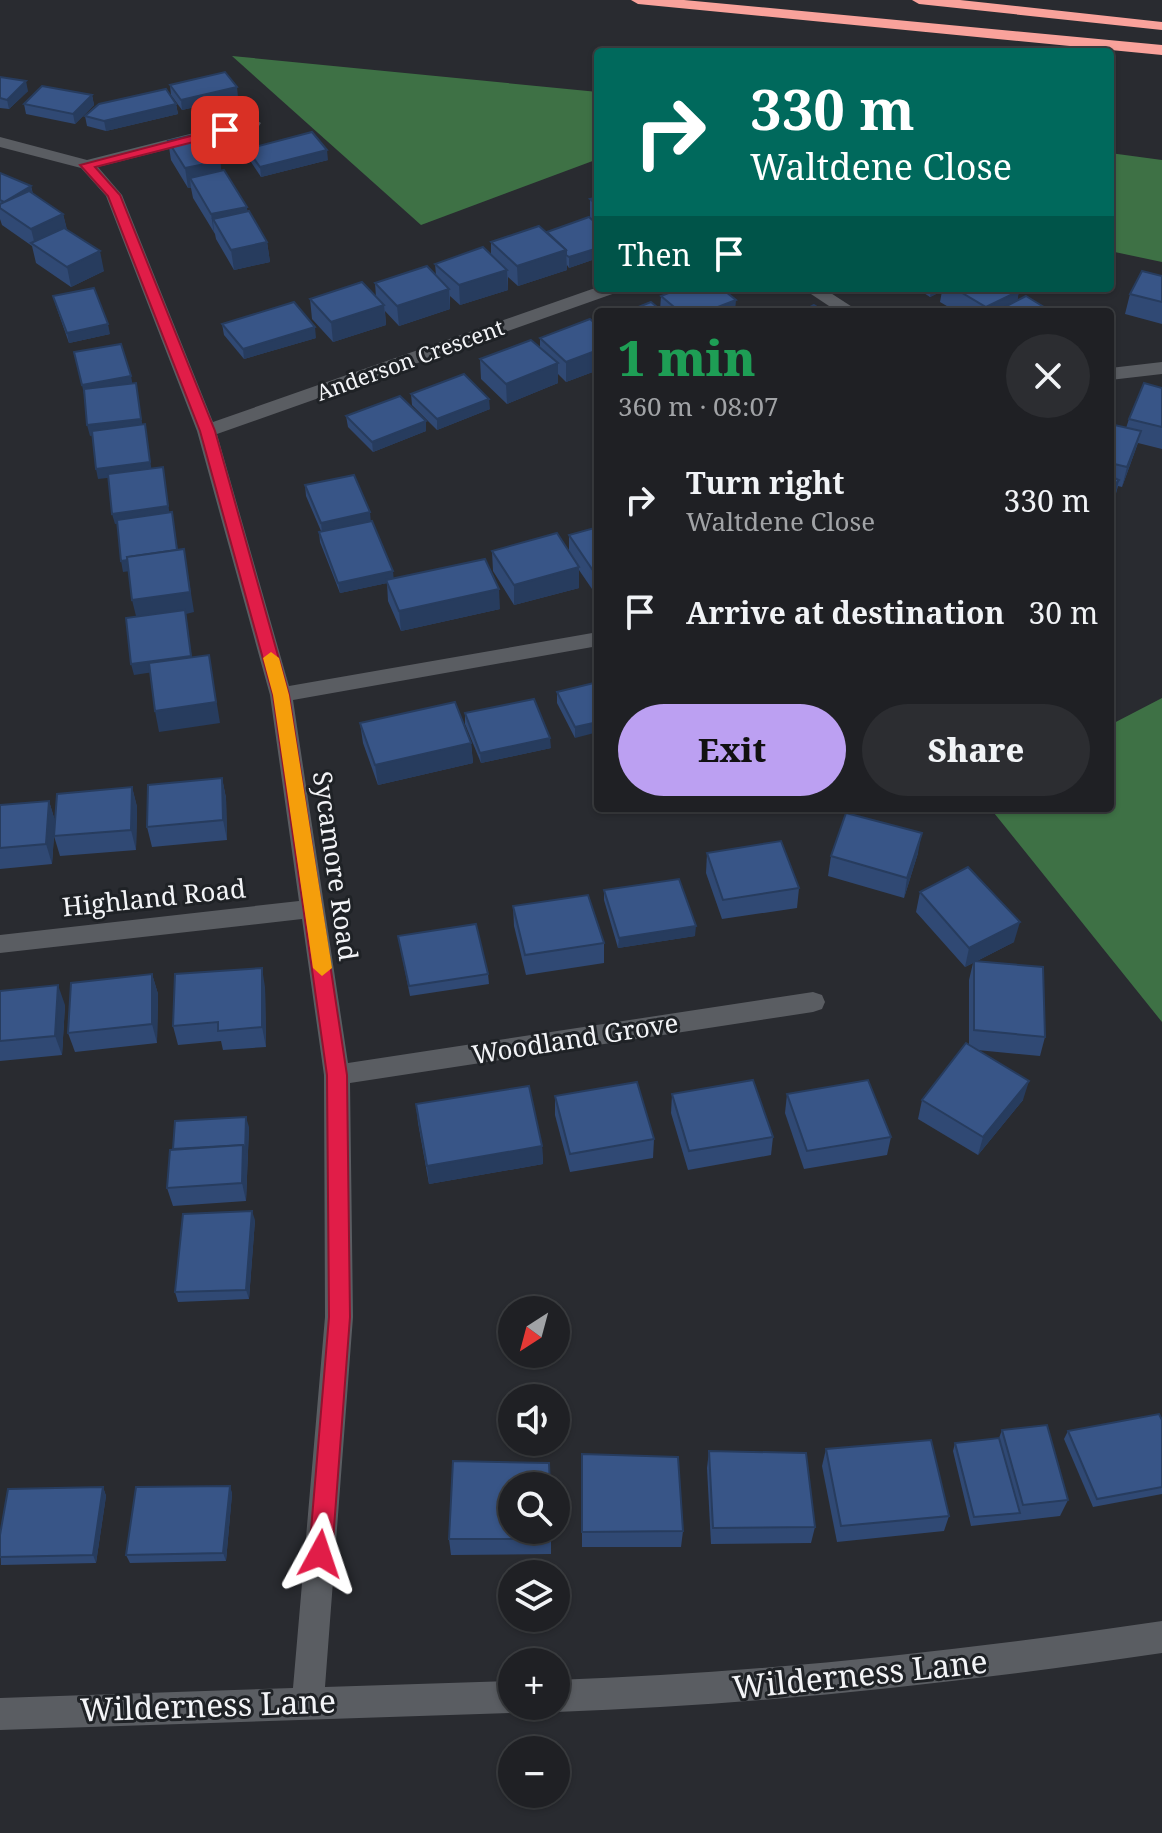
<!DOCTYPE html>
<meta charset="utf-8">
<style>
:root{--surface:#1f2024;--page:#2c2d31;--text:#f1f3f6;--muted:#a1a3a6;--line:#3c3e41;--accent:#bca0f2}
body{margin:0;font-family:"Noto Serif",serif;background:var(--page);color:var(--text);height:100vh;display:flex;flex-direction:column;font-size:30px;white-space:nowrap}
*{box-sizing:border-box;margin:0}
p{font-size:26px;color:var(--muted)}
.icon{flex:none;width:44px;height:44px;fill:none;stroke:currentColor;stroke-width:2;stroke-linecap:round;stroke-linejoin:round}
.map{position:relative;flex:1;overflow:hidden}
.details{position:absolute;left:594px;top:308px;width:520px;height:504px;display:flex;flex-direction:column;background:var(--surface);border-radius:8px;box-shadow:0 2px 6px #0004,0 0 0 2px var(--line)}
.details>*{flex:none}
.top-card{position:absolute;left:594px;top:48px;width:520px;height:244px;border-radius:8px;box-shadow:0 2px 6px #0004,0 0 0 2px var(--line);background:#00695c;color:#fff;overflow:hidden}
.needle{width:52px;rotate:216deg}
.tools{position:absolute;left:498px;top:1296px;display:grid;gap:16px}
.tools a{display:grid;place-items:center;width:72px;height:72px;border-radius:50%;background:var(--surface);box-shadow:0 2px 6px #0004,0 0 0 2px var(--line);font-size:40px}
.pin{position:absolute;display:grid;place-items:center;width:68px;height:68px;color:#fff;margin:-34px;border-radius:16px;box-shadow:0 4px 12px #0006}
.me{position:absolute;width:88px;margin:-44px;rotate:5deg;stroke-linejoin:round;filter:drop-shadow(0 0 6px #0008)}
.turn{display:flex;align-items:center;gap:28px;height:168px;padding:0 24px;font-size:36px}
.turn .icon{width:104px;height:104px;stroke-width:2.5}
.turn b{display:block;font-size:56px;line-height:68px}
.then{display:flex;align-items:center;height:76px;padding:0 24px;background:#0003;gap:16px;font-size:30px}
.round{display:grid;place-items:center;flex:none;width:84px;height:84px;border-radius:42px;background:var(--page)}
.summary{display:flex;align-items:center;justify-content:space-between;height:136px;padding:0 24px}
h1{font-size:48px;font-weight:800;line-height:60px;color:#1e9e55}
.cta{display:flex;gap:16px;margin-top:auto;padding:16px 24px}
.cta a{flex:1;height:92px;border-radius:48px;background:var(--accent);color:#111;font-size:32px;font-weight:800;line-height:92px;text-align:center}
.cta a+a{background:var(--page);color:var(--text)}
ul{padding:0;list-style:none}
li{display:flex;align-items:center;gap:24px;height:112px;padding:0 24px}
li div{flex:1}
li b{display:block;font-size:30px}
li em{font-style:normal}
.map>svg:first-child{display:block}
.forest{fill:#3e7145}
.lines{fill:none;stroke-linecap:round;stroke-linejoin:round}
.street{fill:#5a5d62;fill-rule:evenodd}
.highway{fill:#f9a29b;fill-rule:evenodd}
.wall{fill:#304974}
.shaded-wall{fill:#273c5e}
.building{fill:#385587;stroke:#273c5e;stroke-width:2}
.route{fill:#e11d48;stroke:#92132f;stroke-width:2}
.slow{fill:#f59e0b}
.labels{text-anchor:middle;stroke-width:6;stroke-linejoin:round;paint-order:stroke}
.far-street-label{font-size:22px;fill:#f3f4f7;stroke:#1f2226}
.street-label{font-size:26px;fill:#f3f4f7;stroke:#1f2226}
.near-street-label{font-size:32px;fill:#f3f4f7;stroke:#1f2226}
</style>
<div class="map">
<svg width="1162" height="1833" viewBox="0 0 1162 1833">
<rect width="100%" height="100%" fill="#292b30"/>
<g class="forest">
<polygon points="232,56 598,92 598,159 421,225"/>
<polygon points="1110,153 1162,160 1162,262 1110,251"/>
<polygon points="1162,698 1162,1022 990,808 1110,808 1110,725"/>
</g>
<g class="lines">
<g class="street">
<polygon points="253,118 261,123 259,126 98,167 122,195 213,422 598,287 621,288 618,292 217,434 289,686 598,632 598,646 293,700 348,1063 813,992 822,995 825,1002 822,1009 813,1012 350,1083 353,1317 325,1687 512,1681 512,1706 524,1706 523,1708 512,1713 0,1730 0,1698 293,1688 325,1317 324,1075 302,919 0,953 0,935 299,901 270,695 197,431 106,196 81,168 0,147 0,137 87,160"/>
<polygon points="802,288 823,288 860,312 838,312"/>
<polygon points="1162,362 1162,374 1110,380 1110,368"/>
<path d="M1162 1621V1653C961 1683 760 1705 556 1712L544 1706H556V1680C759 1673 961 1651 1162 1621Z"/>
</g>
<g class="highway">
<polygon points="631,0 684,0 1162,45 1162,55 638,4"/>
<polygon points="912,0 960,0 1162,22 1162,30 919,4"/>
</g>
</g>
<g class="wall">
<polygon points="0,77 28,91 9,109 0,108"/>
<polygon points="170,85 238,97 182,110 171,95"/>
<polygon points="92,95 94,105 75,124 26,114 24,104"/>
<polygon points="176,104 178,114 106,131 87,126 85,116"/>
<polygon points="168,141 220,161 221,171 247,207 247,211 267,242 270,262 234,270 216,239 215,234 193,198 191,188 188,188 171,160"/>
<polygon points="247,149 328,160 261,177 249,159"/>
<polygon points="0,173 31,186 33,194 63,214 67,230 104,271 71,287 36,263 32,246 2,225 0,219"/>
<polygon points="598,197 598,258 569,268 567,265 567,270 518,286 508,277 508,290 460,305 450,296 450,309 399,326 385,311 386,325 333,342 312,319 310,299 376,297 375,283 436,275 435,264 491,255 491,242 547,232 590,218 590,199"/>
<polygon points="1162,276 1162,324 1125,314 1130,294"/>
<polygon points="916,288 1014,288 1019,291 1017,301 1052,312 957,312 940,302 942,291 930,297"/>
<polygon points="53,296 110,334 69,343 56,306"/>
<polygon points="661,296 735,312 626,312 660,310"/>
<polygon points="222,324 316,338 244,359 224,335"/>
<polygon points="598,326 598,370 566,382 558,374 558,383 507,404 481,379 480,359 540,348 540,338"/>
<polygon points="1162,388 1162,449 1138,443 1122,487 1118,486 1114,501 1110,505 1110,424 1126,428 1129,419"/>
<polygon points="411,394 490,409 437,430 412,405"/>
<polygon points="346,416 426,421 426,431 373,452 348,427"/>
<polygon points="305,485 371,521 393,579 500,609 401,631 388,601 387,583 340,593 320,542 319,532 321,531 306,496"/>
<polygon points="598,527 592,589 579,570 579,588 514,605 493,571 492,551 569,552 569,535"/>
<polygon points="598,682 575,738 557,703 557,692"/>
<polygon points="465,713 551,748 481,763 465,724"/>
<polygon points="360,723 471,743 473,763 378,785 363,743"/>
<polygon points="222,778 226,798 227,840 152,847 147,827"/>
<polygon points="132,787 137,807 136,850 60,856 54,836"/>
<polygon points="49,801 55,821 52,864 0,869 0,805"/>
<polygon points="707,853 799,888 797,908 722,919 706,873"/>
<polygon points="918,853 904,898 828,876 831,856"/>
<polygon points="604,890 695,936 618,948 604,900"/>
<polygon points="920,892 1014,942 977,961 1045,1037 1040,1056 977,1050 1023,1100 978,1155 918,1119 922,1100 969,1046 969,980 973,963 965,967 916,912"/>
<polygon points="513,906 604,943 604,963 526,975 514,926"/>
<polygon points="398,936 488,974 489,984 410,996"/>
<polygon points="152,974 158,994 157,1043 75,1052 68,1033"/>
<polygon points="265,987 266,1047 223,1050 221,1041 178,1045 173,1026"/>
<polygon points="0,991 65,1005 62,1055 0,1061"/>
<polygon points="672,1094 773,1137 771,1155 688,1170 671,1113"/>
<polygon points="787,1094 891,1137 887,1155 804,1169 785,1113"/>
<polygon points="555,1096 654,1139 653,1158 570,1172 555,1115"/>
<polygon points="416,1104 542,1146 543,1164 429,1184 418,1123"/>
<polygon points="249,1127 246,1201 173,1206 167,1188 173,1149"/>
<polygon points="255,1220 249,1299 178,1302 175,1292"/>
<polygon points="1162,1420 1162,1494 1093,1507 1064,1439 1068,1431"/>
<polygon points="1002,1430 1068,1500 1060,1516 971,1526 953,1451 955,1443 999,1438"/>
<polygon points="826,1449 949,1516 944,1531 837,1542 822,1466"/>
<polygon points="709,1451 815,1527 811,1543 711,1544 707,1468"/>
<polygon points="582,1454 683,1531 681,1547 582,1547"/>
<polygon points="230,1486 232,1494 226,1561 130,1563 126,1555"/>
<polygon points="103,1487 106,1496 96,1563 1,1565 0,1535"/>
<polygon points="551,1530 551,1554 451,1555 449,1539"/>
</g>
<g class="shaded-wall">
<polygon points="26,81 28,91 9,109 7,100"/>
<polygon points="237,87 238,97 182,110 181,100"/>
<polygon points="92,95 94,105 75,124 73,114"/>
<polygon points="176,104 178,114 106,131 104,121"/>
<polygon points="327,150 328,160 261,177 260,167"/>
<polygon points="220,161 223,181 190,178 191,188 188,188 185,168"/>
<polygon points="31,186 33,196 4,202"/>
<polygon points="247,207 249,226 213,219 214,234 211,214"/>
<polygon points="63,214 68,234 35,245 31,229"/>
<polygon points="267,242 270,262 234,270 231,250"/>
<polygon points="598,248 598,258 569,268 569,257"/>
<polygon points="566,250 567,270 518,286 517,266"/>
<polygon points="100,251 104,271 71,287 67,267"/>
<polygon points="507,270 508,290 460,305 459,285"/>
<polygon points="931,288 943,288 942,291 930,297"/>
<polygon points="449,289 450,309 399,326 397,306"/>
<polygon points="1019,291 1015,311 985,312 986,307"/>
<polygon points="736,300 735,312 705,312"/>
<polygon points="384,305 386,325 333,342 331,322"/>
<polygon points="108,324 110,334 69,343 67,333"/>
<polygon points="315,327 316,338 244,359 243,349"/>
<polygon points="598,350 598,370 566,382 566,362"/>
<polygon points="558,363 558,383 507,404 506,384"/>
<polygon points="131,376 133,387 84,395 82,385"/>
<polygon points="136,383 143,429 90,436 87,425"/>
<polygon points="489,399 490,409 437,430 437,419"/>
<polygon points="426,421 426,431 373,452 372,442"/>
<polygon points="145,424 152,473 98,479 96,469"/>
<polygon points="1141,431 1135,451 1122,487 1127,467"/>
<polygon points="163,467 170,517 115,524 112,514"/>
<polygon points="1119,480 1114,501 1110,505 1110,490"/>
<polygon points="172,512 180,564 123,572 121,561"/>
<polygon points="370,512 371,523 322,533 321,523"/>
<polygon points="184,549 194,612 186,614 193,666 134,675 131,664 137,620 132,600"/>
<polygon points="579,567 579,588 514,605 514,585"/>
<polygon points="598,567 598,587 592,589 592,569"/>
<polygon points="393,571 394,582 386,580 387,583 340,593 338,583"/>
<polygon points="499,589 500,609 401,631 399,611"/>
<polygon points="209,655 220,723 159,732 155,711"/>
<polygon points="598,722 598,732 575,738 575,727"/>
<polygon points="550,738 551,748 481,763 480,753"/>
<polygon points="471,743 473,763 378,785 375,765"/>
<polygon points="222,778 226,798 227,840 223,820"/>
<polygon points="132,787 137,807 136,850 131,830"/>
<polygon points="49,801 55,821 52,864 46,844"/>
<polygon points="922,833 918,853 904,898 907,878"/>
<polygon points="1020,922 1014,942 965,967 969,948"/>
<polygon points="696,926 695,936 618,948 619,938"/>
<polygon points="262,968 265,987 266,1047 262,1027"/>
<polygon points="152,974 158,994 157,1043 152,1024"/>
<polygon points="58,985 65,1005 62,1055 55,1036"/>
<polygon points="1029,1081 1023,1100 978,1155 983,1137"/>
<polygon points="246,1117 249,1127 246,1201 242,1183 243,1145"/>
<polygon points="542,1146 543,1164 429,1184 427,1166"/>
<polygon points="252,1211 255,1220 249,1299 246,1290"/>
<polygon points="230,1486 232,1494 226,1561 223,1553"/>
<polygon points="103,1487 106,1496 96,1563 93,1555"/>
</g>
<g class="building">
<polygon points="225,72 237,87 181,100 170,85"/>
<polygon points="0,77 26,81 7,100 0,98"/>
<polygon points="42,86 92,95 73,114 24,104"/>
<polygon points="166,89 176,104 104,121 85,116 99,104"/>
<polygon points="312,132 327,150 260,167 247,149"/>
<polygon points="203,133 220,161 185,168 168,141"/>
<polygon points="224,170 247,207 211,214 190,178"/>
<polygon points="0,173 31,186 4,202 0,200"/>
<polygon points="29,191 63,214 31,229 0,208 0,204"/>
<polygon points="598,197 598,206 590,199"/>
<polygon points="249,211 267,242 231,250 213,219"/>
<polygon points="589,217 598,225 598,248 569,257 566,255 566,250 547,232"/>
<polygon points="539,226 566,250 517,266 491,242"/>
<polygon points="64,228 100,251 67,267 31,243"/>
<polygon points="483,247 507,270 459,285 435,264"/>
<polygon points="427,266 449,289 397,306 375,283"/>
<polygon points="1142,271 1162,276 1162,302 1130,294"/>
<polygon points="362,282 384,305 331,322 310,299"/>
<polygon points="94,288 108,324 67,333 53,296"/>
<polygon points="681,288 721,288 736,300 705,312 680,312 661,296"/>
<polygon points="954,288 1014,288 1019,291 986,307"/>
<polygon points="1026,296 1052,312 995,312"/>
<polygon points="294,302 315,327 243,349 222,324"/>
<polygon points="651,302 663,312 626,312"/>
<polygon points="814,305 825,312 801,312"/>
<polygon points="590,319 598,326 598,350 566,362 540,338"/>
<polygon points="531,340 558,363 506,384 480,359"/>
<polygon points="121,344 131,376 82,385 74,352"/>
<polygon points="464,374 489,399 437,419 411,394"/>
<polygon points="136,383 141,419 87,425 84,389"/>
<polygon points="1144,383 1162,388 1162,427 1129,419"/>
<polygon points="400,396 426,421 372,442 346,416"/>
<polygon points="145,424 150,462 96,469 92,431"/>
<polygon points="1110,424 1141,431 1127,467 1110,463"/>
<polygon points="163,467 168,506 112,514 108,474"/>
<polygon points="354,475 370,512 321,523 305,485"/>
<polygon points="1110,476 1119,480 1110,490"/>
<polygon points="172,512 177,550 127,557 128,560 121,561 117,520"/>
<polygon points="372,521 393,571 338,583 319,532"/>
<polygon points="598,527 598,567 592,569 569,535"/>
<polygon points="557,533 579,567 514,585 492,551"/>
<polygon points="184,549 190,592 132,600 127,557"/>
<polygon points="485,559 499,589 399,611 386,580"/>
<polygon points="185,610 191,656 131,664 126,618"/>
<polygon points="209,655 216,702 155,711 149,663"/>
<polygon points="598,682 598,722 575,727 557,692"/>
<polygon points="534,699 550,738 480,753 465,713"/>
<polygon points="455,702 471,743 375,765 360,723"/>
<polygon points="222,778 223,820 147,827 148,785"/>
<polygon points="132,787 131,830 54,836 57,794"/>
<polygon points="49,801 46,844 0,848 0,805"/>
<polygon points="846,813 922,833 907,878 831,856"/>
<polygon points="781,841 799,888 723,900 707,853"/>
<polygon points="968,867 1020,922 969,948 920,892"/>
<polygon points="679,879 696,926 619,938 604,890"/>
<polygon points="588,895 604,943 525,955 513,906"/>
<polygon points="476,924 488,974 409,986 398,936"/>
<polygon points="974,961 1043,967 1045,1037 974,1030"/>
<polygon points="262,968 262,1027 218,1031 218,1022 173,1026 175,974"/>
<polygon points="152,974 152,1024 68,1033 71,983"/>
<polygon points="58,985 55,1036 0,1041 0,991"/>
<polygon points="966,1043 1029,1081 983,1137 922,1100"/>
<polygon points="753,1080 773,1137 689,1151 672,1094"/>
<polygon points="868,1080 891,1137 807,1151 787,1094"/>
<polygon points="637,1082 654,1139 570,1154 555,1096"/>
<polygon points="529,1086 542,1146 427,1166 416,1104"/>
<polygon points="246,1117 245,1154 243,1145 173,1149 175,1121"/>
<polygon points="243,1145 242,1183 167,1188 170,1150"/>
<polygon points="252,1211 246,1290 175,1292 183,1214"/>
<polygon points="1159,1414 1162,1420 1162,1487 1097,1499 1068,1431"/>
<polygon points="1047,1425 1068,1500 1023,1505 1002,1430"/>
<polygon points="999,1438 1020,1513 974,1517 955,1443"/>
<polygon points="931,1440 949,1516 841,1526 826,1449"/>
<polygon points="709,1451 806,1453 815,1527 713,1528"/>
<polygon points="582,1454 678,1457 683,1531 582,1532"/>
<polygon points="453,1461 549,1463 550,1486 512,1486 512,1530 551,1530 551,1539 449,1539"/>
<polygon points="230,1486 223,1553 126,1555 136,1487"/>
<polygon points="103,1487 93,1555 0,1557 0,1535 8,1489"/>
</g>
<polygon class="route" points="225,127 229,128 229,133 95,167 120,195 215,431 289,695 347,1075 350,1317 332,1554 328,1562 320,1565 312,1562 309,1554 329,1317 327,1075 273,695 200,431 108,196 80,165"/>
<polygon class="slow" points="271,652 279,658 289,695 332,968 322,976 313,968 273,695 263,658"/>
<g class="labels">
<g class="far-street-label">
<text transform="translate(410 360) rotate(-20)" y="8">Anderson Crescent</text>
</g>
<g class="street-label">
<text transform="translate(335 866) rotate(82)" y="9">Sycamore Road</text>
<text transform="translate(154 898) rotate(-6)" y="9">Highland Road</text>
<text transform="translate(575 1039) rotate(-9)" y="9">Woodland Grove</text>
</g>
<g class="near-street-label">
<text transform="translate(860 1675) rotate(-6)" y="11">Wilderness Lane</text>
<text transform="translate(208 1706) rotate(-2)" y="11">Wilderness Lane</text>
</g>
</g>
</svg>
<div class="tools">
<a><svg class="needle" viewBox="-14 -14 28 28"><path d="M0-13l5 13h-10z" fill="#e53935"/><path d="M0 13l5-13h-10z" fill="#a1a3a6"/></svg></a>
<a><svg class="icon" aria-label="sound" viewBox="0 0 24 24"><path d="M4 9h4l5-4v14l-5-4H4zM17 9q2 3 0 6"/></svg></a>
<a><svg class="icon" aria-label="search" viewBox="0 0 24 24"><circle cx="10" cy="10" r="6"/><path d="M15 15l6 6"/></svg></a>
<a><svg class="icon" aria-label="layers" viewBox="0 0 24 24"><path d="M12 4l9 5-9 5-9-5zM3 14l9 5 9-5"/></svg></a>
<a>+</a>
<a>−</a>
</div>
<div class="pin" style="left:225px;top:130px;background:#d93025"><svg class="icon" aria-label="arrive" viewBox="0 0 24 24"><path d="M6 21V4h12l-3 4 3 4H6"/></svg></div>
<svg class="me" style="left:320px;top:1554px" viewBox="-20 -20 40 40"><path d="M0-17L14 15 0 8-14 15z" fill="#e11d48" stroke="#fff" stroke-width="4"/></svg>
<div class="top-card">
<div class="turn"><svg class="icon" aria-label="right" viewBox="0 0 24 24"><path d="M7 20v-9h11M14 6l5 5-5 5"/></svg><div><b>330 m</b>Waltdene Close</div></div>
<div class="then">Then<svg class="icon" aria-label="arrive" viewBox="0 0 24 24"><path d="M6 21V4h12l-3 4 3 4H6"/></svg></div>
</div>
<section class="details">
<div class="summary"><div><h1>1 min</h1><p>360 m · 08:07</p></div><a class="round"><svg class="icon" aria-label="close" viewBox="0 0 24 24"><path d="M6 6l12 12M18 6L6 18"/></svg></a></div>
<ul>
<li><svg class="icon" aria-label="right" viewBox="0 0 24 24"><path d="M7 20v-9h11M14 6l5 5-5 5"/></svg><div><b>Turn right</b><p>Waltdene Close</p></div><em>330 m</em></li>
<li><svg class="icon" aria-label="arrive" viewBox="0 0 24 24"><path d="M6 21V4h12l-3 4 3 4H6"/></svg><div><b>Arrive at destination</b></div><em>30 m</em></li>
</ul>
<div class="cta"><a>Exit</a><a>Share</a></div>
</section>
</div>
